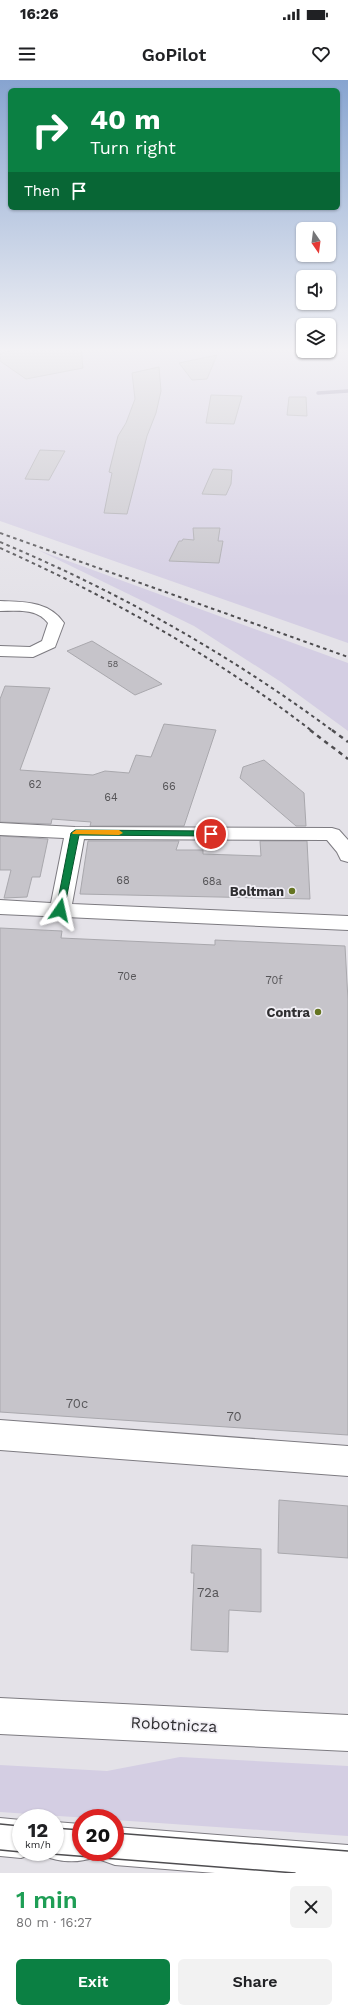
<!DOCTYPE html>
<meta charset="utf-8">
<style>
:root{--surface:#fff;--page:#f2f2f2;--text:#202124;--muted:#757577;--accent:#0b8043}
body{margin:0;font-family:"Work Sans",sans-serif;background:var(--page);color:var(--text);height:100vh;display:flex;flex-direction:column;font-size:15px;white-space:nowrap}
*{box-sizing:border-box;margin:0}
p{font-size:13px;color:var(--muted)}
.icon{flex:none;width:22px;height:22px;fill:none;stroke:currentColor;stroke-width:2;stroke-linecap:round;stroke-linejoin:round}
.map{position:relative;height:1793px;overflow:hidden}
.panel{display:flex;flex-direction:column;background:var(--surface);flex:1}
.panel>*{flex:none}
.top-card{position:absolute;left:8px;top:8px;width:332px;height:122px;border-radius:6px;box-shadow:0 1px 3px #0004;background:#0b8043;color:#fff;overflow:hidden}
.needle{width:26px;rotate:166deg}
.fabs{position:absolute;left:296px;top:142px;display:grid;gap:8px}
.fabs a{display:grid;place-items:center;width:40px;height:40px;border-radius:6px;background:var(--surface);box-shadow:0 1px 3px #0004;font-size:20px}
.speed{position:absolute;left:12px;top:1729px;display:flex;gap:8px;font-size:20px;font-weight:700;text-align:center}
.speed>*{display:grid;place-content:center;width:52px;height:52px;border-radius:50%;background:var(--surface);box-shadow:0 1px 3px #0004;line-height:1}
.speed small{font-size:10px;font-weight:400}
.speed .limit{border:6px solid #d22;background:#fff;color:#111}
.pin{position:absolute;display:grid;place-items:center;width:34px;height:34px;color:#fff;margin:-17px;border:2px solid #fff;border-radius:50%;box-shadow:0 1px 4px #0007}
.me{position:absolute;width:44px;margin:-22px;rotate:11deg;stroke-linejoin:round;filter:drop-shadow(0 0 3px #0008)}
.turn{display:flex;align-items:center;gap:14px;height:84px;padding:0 16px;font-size:18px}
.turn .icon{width:52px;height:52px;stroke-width:2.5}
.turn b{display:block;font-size:28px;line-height:34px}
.then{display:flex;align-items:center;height:38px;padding:0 16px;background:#0003;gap:8px;font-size:15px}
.round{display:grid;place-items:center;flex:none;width:42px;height:42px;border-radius:6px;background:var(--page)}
.overview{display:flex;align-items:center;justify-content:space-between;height:68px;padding:0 16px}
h1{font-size:24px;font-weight:600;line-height:30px;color:#1e9e55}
.primary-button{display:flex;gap:8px;margin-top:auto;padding:8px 16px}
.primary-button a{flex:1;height:46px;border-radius:6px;background:var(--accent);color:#fff;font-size:16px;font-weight:600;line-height:46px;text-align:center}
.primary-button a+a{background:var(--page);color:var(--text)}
.status{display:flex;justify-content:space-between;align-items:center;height:28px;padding:0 20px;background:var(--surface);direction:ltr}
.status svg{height:11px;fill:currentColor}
header{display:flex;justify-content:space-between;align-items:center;height:52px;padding:0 16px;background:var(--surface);font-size:18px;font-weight:600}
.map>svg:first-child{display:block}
.green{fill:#d4cee3}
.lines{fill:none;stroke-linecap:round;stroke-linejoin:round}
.stream{stroke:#968dab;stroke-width:3.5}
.building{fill:#c6c4ca;stroke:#a9a8ad}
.minor-casing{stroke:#7d7b81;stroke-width:2}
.minor{fill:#fff;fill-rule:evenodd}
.tram{stroke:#4e4d50;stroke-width:1.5}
.rail-far1{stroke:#4e4d50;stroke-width:2;stroke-dasharray:3.5 3.5;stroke-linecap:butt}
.rail{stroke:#4e4d50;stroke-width:2.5;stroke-dasharray:4.5 4.5;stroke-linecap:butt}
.route{fill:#0b8043;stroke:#07532c}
.slow{fill:#f59e0b}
.poi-dot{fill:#657522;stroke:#f1eff5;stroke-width:1.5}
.labels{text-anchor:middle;stroke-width:3.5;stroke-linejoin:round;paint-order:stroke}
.far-number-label{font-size:9px;fill:#555457}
.number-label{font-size:11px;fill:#555457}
.poi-label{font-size:13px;font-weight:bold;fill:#2f2e31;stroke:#f1eff5;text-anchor:end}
.near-number-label{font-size:13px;fill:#555457}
.near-street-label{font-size:16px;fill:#2f2e31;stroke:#f1eff5}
</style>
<div class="status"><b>16:26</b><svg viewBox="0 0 49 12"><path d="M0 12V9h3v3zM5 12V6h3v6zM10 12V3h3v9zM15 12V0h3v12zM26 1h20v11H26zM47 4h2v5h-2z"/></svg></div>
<header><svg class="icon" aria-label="menu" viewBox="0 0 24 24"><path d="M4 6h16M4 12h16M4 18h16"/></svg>GoPilot<svg class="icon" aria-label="heart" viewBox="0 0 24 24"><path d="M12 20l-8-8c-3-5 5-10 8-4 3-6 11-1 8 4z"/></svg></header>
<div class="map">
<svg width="348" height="1793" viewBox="0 0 348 1793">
<rect width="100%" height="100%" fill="#e4e2e8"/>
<g class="green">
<polygon points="0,267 303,267 303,271 329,271 329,267 348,267 348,310 341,309 348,312 348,563 0,441"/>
<polygon points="38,470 348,583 348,651 281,602 194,546"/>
<polygon points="180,1677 348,1686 348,1756 115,1740 115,1738 88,1738 0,1732 0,1685 107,1691"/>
</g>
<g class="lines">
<polyline class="stream" points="318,313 348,311"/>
</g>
<g class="building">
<polygon points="32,267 81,267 83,288 26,299 0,281 0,273"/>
<polygon points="217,275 207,299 192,300 179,283"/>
<polygon points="159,287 161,311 156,333 147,356 127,434 104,433 112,393 109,392 118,356 126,343 135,319 132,293"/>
<polygon points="211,315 242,316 234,344 206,343"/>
<polygon points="289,317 306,317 307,336 287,335"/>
<polygon points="40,370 65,371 49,400 25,399"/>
<polygon points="213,389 232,390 231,404 226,415 202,414"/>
<polygon points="193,448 220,448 218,461 223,461 219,483 169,481 179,461 182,461 183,459 194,460"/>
<polygon points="92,561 162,604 135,615 67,571"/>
<polygon points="5,606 50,608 20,690 93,695 105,691 129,693 136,675 151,677 164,644 216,650 184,746 90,746 91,742 52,739 51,744 0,742 0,619"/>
<polygon points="264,680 304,713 306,746 296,746 240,698 243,687"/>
<polygon points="0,756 48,759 40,797 32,797 27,817 4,818 11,790 0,790"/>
<polygon points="88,761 179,761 176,770 203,770 203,774 261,776 260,761 307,761 310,819 80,814"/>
<polygon points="0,848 62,851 61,858 215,865 215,860 345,866 348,920 348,1355 0,1332"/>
<polygon points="279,1420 348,1426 348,1478 278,1473"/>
<polygon points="192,1465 261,1469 261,1532 229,1530 228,1572 191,1570 194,1493 191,1493"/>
</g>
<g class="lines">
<g class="minor-casing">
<g id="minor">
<path d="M0 521C24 522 49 521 64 543L55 567 33 577 0 576V566L30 567 42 561 48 543C37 528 17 531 0 531Z"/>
<polygon points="0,743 75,747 332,748 339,750 348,760 348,782 341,780 337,772 327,760 84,759 72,824 348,836 348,850 0,834 0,820 51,823 64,758 0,755"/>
<polygon points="0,1340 348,1366 348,1396 0,1370"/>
<polygon points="0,1618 348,1635 348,1671 0,1654"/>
<polygon points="0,1738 21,1740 21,1772 35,1773 21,1778 0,1776"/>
<path d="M55 1742 81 1744V1772H96L95 1777C76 1784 60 1782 41 1775L40 1772H55Z"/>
<polygon points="115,1747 348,1765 348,1793 215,1793 115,1785 101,1780 98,1772 115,1772"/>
</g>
</g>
<use href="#minor" class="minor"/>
<g class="tram">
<polyline points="0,1744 21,1746"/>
<polyline points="55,1748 81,1750"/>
<polyline points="115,1753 348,1771"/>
<polyline points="0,1770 21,1772"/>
<polyline points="26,1772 295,1793"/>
</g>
<g class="rail-far1">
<polyline points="0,453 348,577"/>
<path d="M0 462C119 512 229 574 333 651"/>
<path d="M0 468C110 517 216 577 312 651"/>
</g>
<g class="rail">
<polyline points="310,650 348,679"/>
<polyline points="332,650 348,662"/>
</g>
</g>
<linearGradient id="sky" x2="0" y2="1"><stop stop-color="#87a4d0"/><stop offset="0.52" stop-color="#f3f2f5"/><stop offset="1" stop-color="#f3f2f5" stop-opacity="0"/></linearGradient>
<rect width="348" height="518" fill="url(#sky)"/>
<polygon class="route" points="75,750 211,751 215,754 211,756 79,755 64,830 60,833 56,830 71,753"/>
<polygon class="slow" points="76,750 119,750 123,753 119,755 73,754 72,753"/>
<g class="poi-dot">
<circle cx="292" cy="811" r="4"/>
<circle cx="318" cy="932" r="4"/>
</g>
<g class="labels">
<g class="far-number-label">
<text x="113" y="587">58</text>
</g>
<g class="number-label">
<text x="35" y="708">62</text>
<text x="169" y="710">66</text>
<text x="111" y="721">64</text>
<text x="123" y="804">68</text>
<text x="212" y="805">68a</text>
<text x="127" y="900">70e</text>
<text x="274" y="904">70f</text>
</g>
<g class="poi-label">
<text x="284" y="816">Boltman</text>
<text x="310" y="937">Contra</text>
</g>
<g class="near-number-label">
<text x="77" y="1328">70c</text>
<text x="234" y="1341">70</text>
<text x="208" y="1517">72a</text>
</g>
<g class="near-street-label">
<text transform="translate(174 1644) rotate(3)" y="6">Robotnicza</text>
</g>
</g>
</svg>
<div class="fabs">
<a><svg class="needle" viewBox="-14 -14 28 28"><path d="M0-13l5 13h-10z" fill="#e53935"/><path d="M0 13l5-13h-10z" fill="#757577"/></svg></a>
<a><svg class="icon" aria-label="sound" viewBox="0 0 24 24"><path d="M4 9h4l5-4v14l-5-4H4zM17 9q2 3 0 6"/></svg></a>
<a><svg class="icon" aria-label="layers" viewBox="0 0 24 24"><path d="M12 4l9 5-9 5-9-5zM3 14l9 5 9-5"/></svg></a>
</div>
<div class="speed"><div>12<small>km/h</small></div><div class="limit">20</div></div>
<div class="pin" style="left:211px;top:754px;background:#d93025"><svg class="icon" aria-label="arrive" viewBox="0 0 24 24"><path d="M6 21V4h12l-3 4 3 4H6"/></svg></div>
<svg class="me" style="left:60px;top:830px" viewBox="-20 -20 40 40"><path d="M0-17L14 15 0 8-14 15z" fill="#0b8043" stroke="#fff" stroke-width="4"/></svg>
<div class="top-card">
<div class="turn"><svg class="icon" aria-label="right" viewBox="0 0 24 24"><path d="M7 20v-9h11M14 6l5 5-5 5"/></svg><div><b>40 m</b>Turn right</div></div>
<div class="then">Then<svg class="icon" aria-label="arrive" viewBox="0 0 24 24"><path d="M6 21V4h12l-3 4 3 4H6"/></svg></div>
</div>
</div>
<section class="panel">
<div class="overview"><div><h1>1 min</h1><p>80 m · 16:27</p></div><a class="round"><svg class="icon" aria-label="close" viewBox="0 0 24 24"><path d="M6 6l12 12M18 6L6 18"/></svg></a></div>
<div class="primary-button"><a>Exit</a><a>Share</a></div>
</section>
